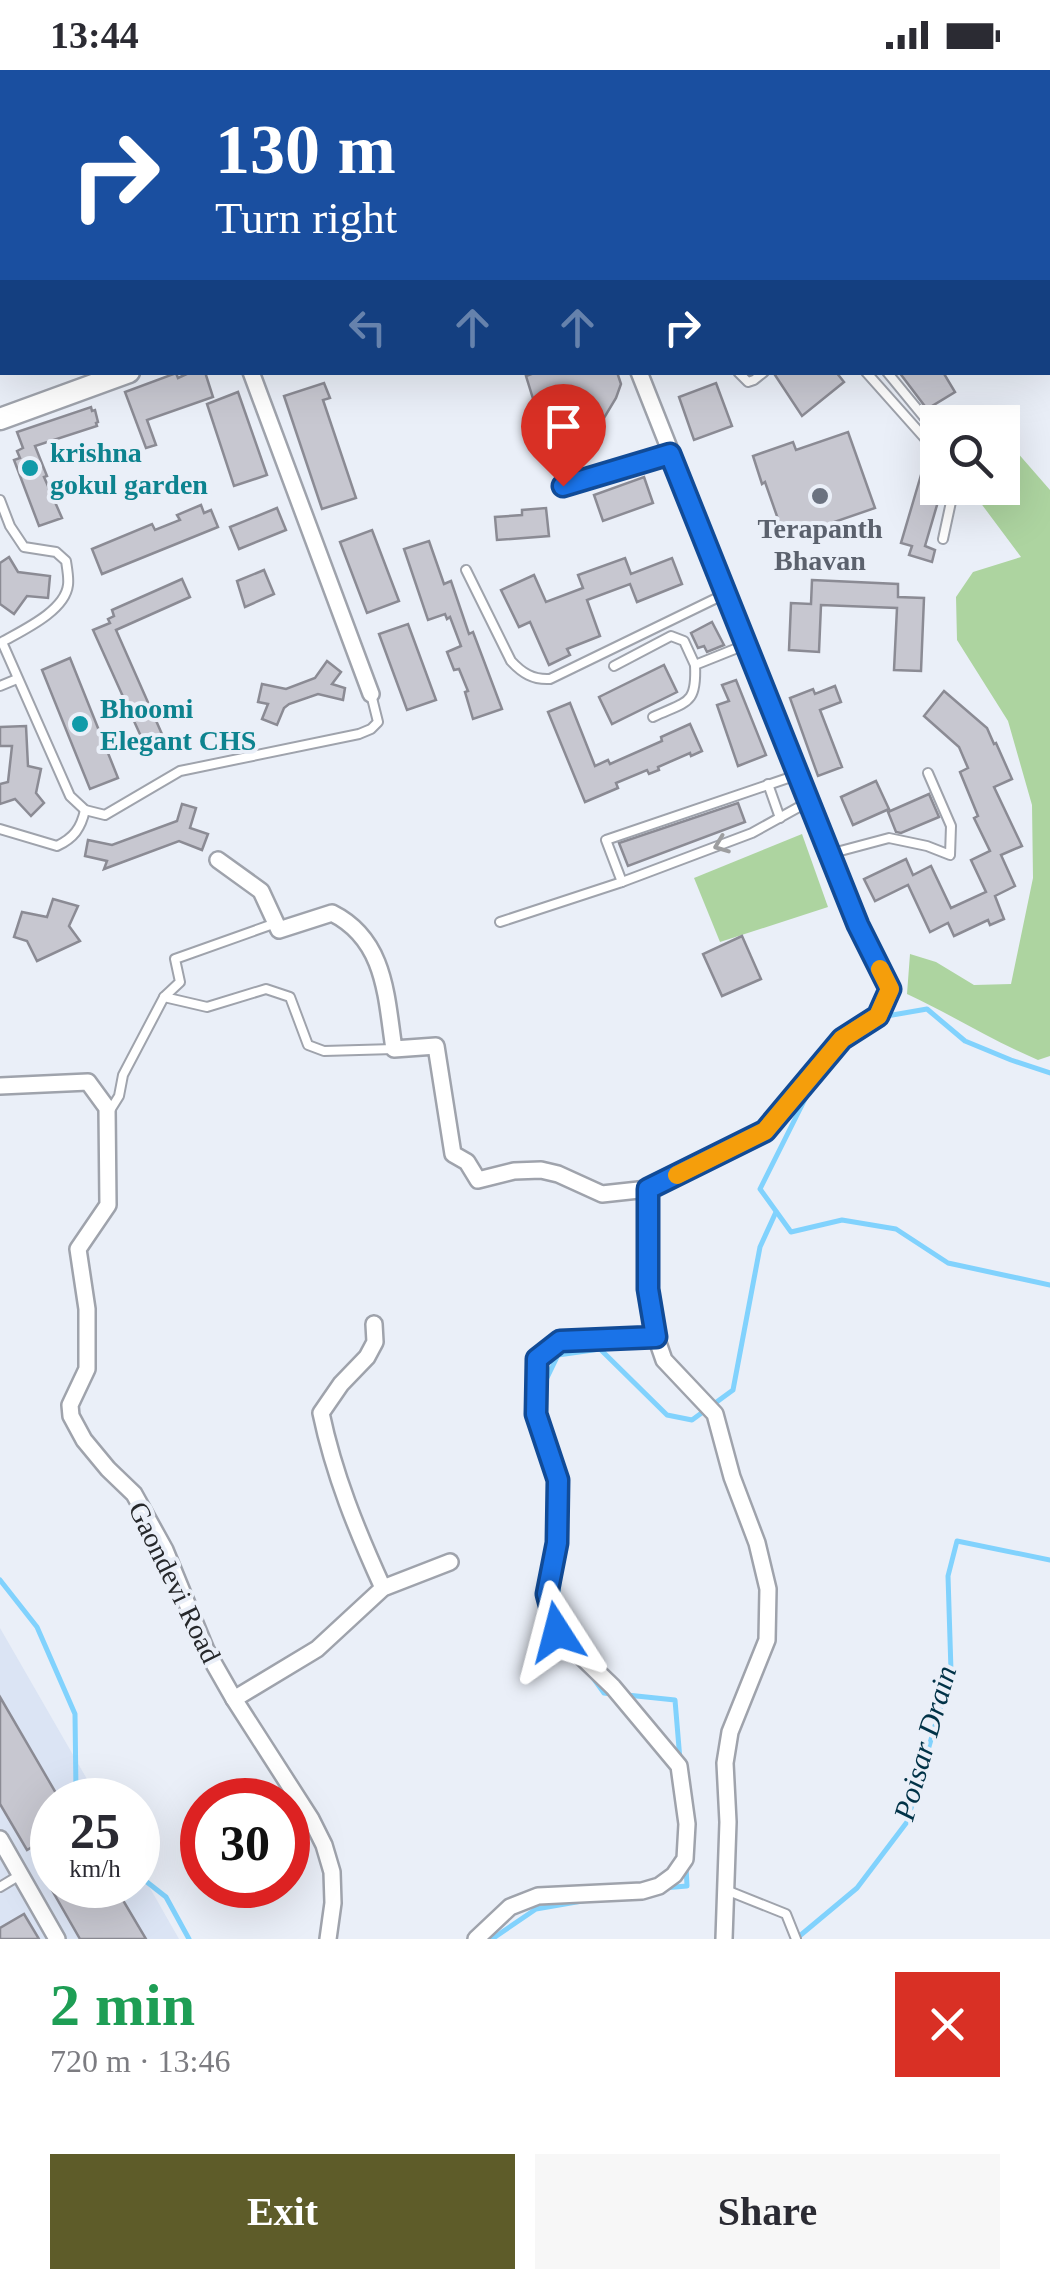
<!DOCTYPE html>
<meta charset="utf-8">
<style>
:root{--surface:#fff;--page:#f7f7f7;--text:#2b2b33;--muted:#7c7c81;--accent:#5e5c29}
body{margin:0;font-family:"Times New Roman",serif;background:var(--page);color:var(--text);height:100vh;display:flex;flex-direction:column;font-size:38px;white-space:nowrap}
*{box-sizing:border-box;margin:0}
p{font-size:32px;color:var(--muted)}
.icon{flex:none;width:55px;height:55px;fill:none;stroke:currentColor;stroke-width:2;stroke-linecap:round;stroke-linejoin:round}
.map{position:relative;height:1869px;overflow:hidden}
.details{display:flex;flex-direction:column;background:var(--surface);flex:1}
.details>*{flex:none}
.banner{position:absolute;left:0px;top:0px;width:1050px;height:305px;box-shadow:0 10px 40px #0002;background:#1a4fa0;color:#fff;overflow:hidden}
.buttons{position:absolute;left:920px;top:335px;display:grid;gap:20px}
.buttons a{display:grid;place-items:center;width:100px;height:100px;border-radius:0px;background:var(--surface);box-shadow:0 10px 40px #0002;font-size:50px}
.speed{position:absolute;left:30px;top:1708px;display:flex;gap:20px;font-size:50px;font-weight:700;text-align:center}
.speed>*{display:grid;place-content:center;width:130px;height:130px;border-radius:50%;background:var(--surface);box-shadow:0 10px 40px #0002;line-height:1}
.speed small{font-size:25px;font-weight:400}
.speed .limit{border:15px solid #d22;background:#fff;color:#111}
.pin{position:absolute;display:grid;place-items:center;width:85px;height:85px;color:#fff;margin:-102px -42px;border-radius:50% 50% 50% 0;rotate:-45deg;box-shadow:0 0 10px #0007}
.pin .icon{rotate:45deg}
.me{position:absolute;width:110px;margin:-55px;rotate:351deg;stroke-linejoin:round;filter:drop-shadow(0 0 8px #0008)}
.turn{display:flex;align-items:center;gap:35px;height:210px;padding:0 50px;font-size:45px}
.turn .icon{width:130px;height:130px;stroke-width:2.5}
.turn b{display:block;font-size:70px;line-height:85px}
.lanes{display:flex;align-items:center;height:95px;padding:0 50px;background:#0003;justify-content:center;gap:50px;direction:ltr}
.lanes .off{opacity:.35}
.round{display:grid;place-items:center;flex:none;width:105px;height:105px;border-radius:0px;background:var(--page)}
.headline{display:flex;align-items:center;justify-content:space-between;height:170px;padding:0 50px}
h1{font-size:60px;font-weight:700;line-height:75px;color:#1e9e55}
.primary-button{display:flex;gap:20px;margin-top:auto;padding:20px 50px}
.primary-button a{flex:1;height:115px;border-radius:0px;background:var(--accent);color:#fff;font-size:40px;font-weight:700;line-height:115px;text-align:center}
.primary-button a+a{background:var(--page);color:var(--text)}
.status{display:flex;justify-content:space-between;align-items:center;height:70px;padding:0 50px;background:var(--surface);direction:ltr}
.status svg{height:28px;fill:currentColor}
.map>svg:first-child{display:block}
.built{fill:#dbe4f4}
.green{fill:#add4a0}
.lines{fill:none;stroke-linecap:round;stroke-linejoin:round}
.stream{stroke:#81d2fd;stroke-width:5}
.building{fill:#c7c7d0;stroke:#8b8b94;stroke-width:2.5}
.service-casing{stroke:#9fa3ac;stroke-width:12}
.minor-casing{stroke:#9fa3ac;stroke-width:20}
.tertiary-casing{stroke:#9fa3ac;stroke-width:25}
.service{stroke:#fff;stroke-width:8}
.minor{stroke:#fff;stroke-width:15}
.tertiary{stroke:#fff;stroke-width:20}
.oneway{stroke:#9d9ea0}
.route-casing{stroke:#114b97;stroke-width:25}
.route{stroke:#1a73e8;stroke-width:18}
.slow{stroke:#f59e0b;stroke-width:18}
.culture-dot{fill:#0f9aa8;stroke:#eaeff8;stroke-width:4}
.worship-dot{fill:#6b7280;stroke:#eaeff8;stroke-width:4}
.labels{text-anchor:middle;stroke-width:8;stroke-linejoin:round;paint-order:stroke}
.culture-label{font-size:28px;font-weight:bold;fill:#0d838f;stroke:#eaeff8;text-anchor:start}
.worship-label{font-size:28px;font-weight:bold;fill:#5b616d;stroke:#eaeff8}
.street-label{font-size:28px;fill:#26282b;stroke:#eaeff8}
.water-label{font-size:30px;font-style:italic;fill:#003247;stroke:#eaeff8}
</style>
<div class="status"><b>13:44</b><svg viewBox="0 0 49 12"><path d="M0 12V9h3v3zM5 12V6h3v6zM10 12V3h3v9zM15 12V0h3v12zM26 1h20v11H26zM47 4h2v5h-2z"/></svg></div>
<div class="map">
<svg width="1050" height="1869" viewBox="0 0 1050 1869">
<rect width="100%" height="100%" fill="#eaeff8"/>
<polygon class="built" points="0,1558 99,1730 52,1730 52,1815 138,1815 138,1797 179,1869 0,1869"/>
<g class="green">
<path d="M1003 366 1050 420V986L1038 990C993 971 952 945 907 924L910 884 936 892 974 915 1011 914 1033 808 1032 735 1008 651 957 570 956 527 973 502 1021 487 971 420V418H1002Z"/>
<polygon points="802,764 828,837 720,872 694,808"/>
</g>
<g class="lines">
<g class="stream">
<polyline points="884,0 886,2"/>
<polyline points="1048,168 1050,171"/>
<polyline points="881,947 927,939 965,971 1011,990 1050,1003"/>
<polyline points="811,1017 760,1119 791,1162 842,1150 896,1159 948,1193 1050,1215"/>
<polyline points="543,1316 558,1285 600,1279 667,1345 692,1350 733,1320 760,1177 776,1142"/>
<polyline points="0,1510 37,1557 75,1644 76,1722 79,1730"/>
<polyline points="557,1536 561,1488"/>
<polyline points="591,1605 604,1623 611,1624"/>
<polyline points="627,1625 675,1630 680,1690"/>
<polyline points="138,1805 166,1827 189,1869"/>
<polyline points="663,1818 687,1816 686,1796"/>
<polyline points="492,1869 536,1839 588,1830"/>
<polyline points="796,1869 857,1818 907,1752 951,1601 948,1506 957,1471 1050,1490"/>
</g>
</g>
<g class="building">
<polygon points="191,302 205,302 213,327 147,350 156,375 146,378 125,322 176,303 178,308"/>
<polygon points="537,302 617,302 621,314 616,328 604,348 571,359 575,369 552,376 542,347 539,348 526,306"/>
<polygon points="773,302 836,302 844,312 802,346"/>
<polygon points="899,302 943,302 955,322 927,339"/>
<polygon points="324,313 330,328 323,330 356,428 322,439 284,326"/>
<polygon points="716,313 732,356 694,370 679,327"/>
<polygon points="238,322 267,405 234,416 207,334"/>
<polygon points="91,337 92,341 95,340 98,352 96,353 97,356 35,376 47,406 44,407 62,448 39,456 14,390 20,388 17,381 23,378 17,362"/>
<polygon points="848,362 875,438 785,469 765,412 762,414 753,386 793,372 796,380"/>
<polygon points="921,405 938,410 938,418 942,418 925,476 935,480 932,492 909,485 912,476 901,473"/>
<polygon points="644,407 653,433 603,451 594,425"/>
<polygon points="201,435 204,443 211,440 218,457 102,504 92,479 152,454 155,460 180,450 177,445"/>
<polygon points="277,438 286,460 239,479 230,457"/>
<polygon points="546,438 549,466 497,470 495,447 522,445 522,440"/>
<polygon points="372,460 399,531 367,543 340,472"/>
<polygon points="429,471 444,514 451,511 469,564 473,562 502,639 473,649 465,622 468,621 459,599 454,600 447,582 461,576 450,547 447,549 445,544 428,550 404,479"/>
<polygon points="9,487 18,502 50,506 48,528 27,526 14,544 0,534 0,493"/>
<polygon points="625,488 631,504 672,488 682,514 637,532 630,514 587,530 600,566 567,579 570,585 549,595 530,552 519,557 501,520 534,505 546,532 583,518 578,505"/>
<polygon points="264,500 274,524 245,537 237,511"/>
<polygon points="182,509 190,527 116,560 165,671 150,678 146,670 143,671 93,560 110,553 108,549 114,546 112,540"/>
<polygon points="812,510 898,514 898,527 924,528 921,601 894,600 897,538 821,535 819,582 789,580 791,533 811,534"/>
<polygon points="712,552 724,575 707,582 704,576 698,578 691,563"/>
<polygon points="408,554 436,630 407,640 379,564"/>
<polygon points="70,588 118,708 90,719 42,600"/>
<polygon points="327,591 341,602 332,614 345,618 343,630 318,624 289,634 284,638 277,655 262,649 268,634 258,632 262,614 286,619 315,608"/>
<polygon points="664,595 677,622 612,654 599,627"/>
<polygon points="736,610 766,685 738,696 717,635 729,631 722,615"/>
<polygon points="835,616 841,632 820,640 842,697 818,706 790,628 813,619 815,624"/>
<polygon points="944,621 987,658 994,674 996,673 1012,709 994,717 1022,776 1001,785 1015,816 995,826 1004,849 990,855 988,850 954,866 948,853 930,862 908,815 875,831 864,809 906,789 913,805 931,796 951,838 986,822 971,790 990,781 974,748 978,746 960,702 968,698 959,677 924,646"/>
<polygon points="570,633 595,696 608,690 610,694 662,671 661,667 690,654 702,681 691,686 690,683 658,697 659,700 649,704 647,700 616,713 618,718 585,732 548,642"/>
<polygon points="26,656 28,696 41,699 36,723 44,733 31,746 15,729 0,734 0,714 8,712 12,676 0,676 0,657"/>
<polygon points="876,711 889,739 853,755 841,727"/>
<polygon points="929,724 939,747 901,763 896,762 888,742"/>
<polygon points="738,733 745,752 628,796 619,773"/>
<polygon points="182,734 196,738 190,758 208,764 202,780 179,771 104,799 107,791 85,786 88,770 112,775 177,751"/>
<polygon points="53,829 78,836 69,856 80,871 37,891 27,871 14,867 22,842 47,847"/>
<polygon points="742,866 761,909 722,926 703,884"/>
<polygon points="0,1627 60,1730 52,1730 52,1765 27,1780 0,1734"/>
<polygon points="49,1815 114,1815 146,1869 80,1869"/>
<polygon points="24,1844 39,1869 0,1869 0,1858"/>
</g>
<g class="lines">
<g class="service-casing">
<g id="service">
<polyline points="690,0 691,2"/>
<polyline points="829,0 829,2"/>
<polyline points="1048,266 1050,269"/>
<polyline points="738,302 748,312 754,310 764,302"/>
<polyline points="866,302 938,383"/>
<polyline points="887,302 928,352"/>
<polyline points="563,416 671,384"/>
<path d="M0 430 10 456 24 477 56 482 66 491C67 498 69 508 68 515 65 541 23 560 2 572L70 726 85 740 105 745 180 701 359 664 371 659 378 652 371 624"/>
<polyline points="943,469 954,418"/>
<path d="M466 500 511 591C522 603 533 610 550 609L725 524"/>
<polyline points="614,596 671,566 684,571 695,595"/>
<polyline points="0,616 17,609"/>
<path d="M653 647C687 631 697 635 695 595L745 575"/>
<polyline points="768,714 780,748"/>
<path d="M0 759 57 776C74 768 81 758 85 740"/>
<polyline points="829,784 889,768 927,776 950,785 951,756 928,703"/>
<polyline points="622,812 606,770 797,705"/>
<polyline points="500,852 622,812 752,763 808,732"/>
<polyline points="164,927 207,937 266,919 290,927 308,975 324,981 394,979"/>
<polyline points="109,1042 119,1026 123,1005 164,927 180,912 175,889 276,853"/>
<polyline points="0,1817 20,1805"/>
<polyline points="726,1820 786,1844 796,1869"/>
</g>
</g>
<g class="minor-casing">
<g id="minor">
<polyline points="251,302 371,624"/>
<path d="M218 790 261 821 279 860 332 843C386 870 386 927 394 979L436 976 453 1084 467 1092 478 1110 514 1101 541 1100 558 1104 602 1124 648 1119 765 1061 842 969 878 946 890 919 858 855 639 302"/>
<polyline points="0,1016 88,1012 107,1038 108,1135 78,1179 87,1239 87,1299 70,1335 71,1346 84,1370 108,1399 134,1424 165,1480 206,1580 234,1629 311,1749 324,1775 332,1802 333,1833 328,1869"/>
<polyline points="648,1119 648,1219 656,1267 664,1290 715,1344 732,1407 757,1473 768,1519 767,1570 730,1662 725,1693 728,1752 724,1869"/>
<path d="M374 1254 375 1272 367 1287 341 1314 321 1343C334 1405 357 1461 383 1518"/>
<polyline points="234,1629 317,1579 383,1518 450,1492"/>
<polyline points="0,1769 57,1869"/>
<polyline points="476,1869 510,1837 538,1826 642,1821 659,1816 674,1805 685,1789 687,1754 679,1696 613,1617 557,1563 547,1524 557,1473 558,1410 536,1344 537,1289 560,1271 656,1267"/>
</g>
</g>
<g class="tertiary-casing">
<g id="tertiary">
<polyline points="530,0 531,2"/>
<polyline points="0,349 129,302"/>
</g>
</g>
<use href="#service" class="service"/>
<use href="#minor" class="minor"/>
<use href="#tertiary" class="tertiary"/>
</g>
<defs><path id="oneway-chevron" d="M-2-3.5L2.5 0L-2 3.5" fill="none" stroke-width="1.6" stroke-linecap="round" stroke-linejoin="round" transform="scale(2.5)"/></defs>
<use class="oneway" href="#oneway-chevron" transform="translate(721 775) rotate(159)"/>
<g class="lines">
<g class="route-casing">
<polyline id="route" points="557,1562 547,1524 557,1473 558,1410 536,1344 537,1289 560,1271 656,1267 648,1219 648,1119 765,1061 842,969 878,946 890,919 858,855 670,384 563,416"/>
</g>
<use href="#route" class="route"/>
<polyline class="slow" points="677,1105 765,1061 842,969 878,946 890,919 880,899"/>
</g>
<g class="culture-dot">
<circle cx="30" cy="398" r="10"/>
<circle cx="80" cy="654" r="10"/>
</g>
<circle class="worship-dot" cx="820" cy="426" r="10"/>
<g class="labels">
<g class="culture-label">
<text x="50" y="392">krishna<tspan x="50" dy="32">gokul garden</tspan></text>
<text x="100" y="648">Bhoomi<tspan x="100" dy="32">Elegant CHS</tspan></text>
</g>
<g class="worship-label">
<text x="820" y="468">Terapanth<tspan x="820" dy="32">Bhavan</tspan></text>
</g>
<g class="street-label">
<text transform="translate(175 1512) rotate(64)" y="10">Gaondevi Road</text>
</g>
<g class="water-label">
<text transform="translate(925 1673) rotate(-74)" y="10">Poisar Drain</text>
</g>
</g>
</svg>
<div class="buttons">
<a><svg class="icon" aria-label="search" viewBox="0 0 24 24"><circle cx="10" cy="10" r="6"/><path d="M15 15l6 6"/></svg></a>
</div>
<div class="speed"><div>25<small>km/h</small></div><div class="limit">30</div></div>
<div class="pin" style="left:563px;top:416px;background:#d93025"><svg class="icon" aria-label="arrive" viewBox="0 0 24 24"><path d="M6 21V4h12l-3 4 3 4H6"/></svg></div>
<svg class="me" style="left:557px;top:1562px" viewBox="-20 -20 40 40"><path d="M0-17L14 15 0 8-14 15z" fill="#1a73e8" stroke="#fff" stroke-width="4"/></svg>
<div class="banner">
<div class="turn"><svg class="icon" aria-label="right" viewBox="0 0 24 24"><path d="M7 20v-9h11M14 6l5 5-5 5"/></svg><div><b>130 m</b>Turn right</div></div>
<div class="lanes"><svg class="icon off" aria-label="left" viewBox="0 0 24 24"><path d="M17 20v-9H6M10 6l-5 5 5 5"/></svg><svg class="icon off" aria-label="ahead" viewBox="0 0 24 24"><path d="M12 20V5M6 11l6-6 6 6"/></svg><svg class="icon off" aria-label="ahead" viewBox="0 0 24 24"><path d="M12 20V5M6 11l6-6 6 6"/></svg><svg class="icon" aria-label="right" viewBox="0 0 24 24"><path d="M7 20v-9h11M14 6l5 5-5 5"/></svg></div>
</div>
</div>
<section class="details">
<div class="headline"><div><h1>2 min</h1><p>720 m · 13:46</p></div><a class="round" style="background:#d93025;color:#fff"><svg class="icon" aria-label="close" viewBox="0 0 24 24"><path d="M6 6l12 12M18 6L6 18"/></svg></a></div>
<div class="primary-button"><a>Exit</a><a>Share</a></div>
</section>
